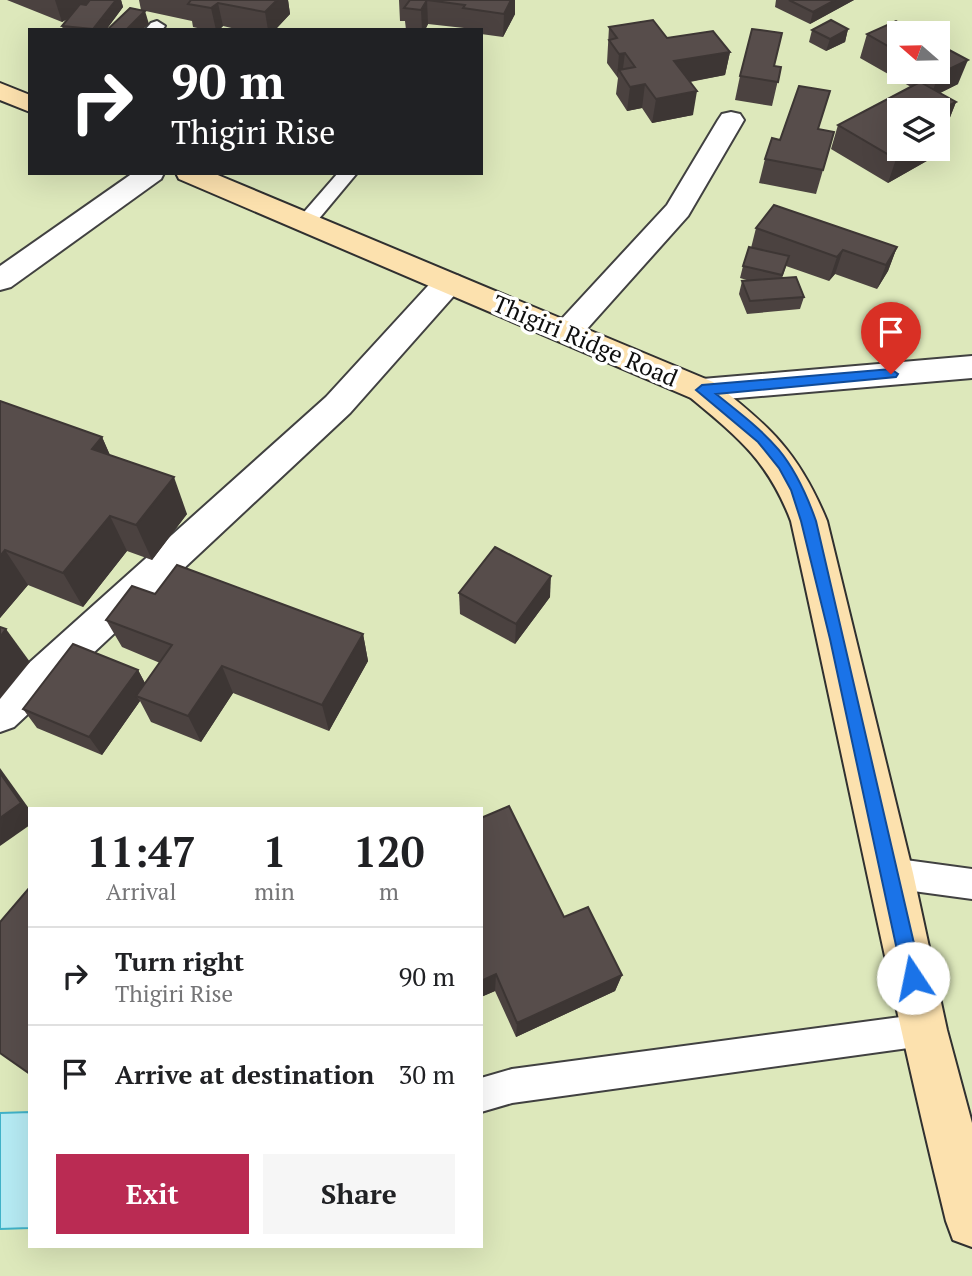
<!DOCTYPE html>
<style>
:root{--surface:#fff;--page:#f6f6f6;--text:#202124;--muted:#757577;--line:#e0e0e0;--accent:#ba2b53}
body{margin:0;font-family:"PT Serif",serif;background:var(--page);color:var(--text);height:100vh;display:flex;flex-direction:column;font-size:26px;white-space:nowrap}
*{box-sizing:border-box;margin:0}
p{font-size:23px;color:var(--muted)}
.icon{flex:none;width:38px;height:38px;fill:none;stroke:currentColor;stroke-width:2;stroke-linecap:round;stroke-linejoin:round}
.map{position:relative;flex:1;overflow:hidden}
.details{position:absolute;left:28px;top:807px;width:455px;height:441px;display:flex;flex-direction:column;background:var(--surface);border-radius:0px;box-shadow:0 7px 28px #0002}
.details>*{flex:none}
.guide{position:absolute;left:28px;top:28px;width:455px;height:147px;border-radius:0px;box-shadow:0 7px 28px #0002;background:#202124;color:#fff;overflow:hidden}
.needle{width:46px;rotate:290deg}
.controls{position:absolute;left:887px;top:21px;display:grid;gap:14px}
.controls a{display:grid;place-items:center;width:63px;height:63px;border-radius:0px;background:var(--surface);box-shadow:0 7px 28px #0002;font-size:35px}
.pin{position:absolute;display:grid;place-items:center;width:60px;height:60px;color:#fff;margin:-72px -30px;border-radius:50% 50% 50% 0;rotate:-45deg;box-shadow:0 0 7px #0007}
.pin .icon{rotate:45deg}
.me{position:absolute;width:77px;margin:-38px;rotate:349deg;stroke-linejoin:round;filter:drop-shadow(0 0 5px #0008)}
.turn{display:flex;align-items:center;gap:24px;height:147px;padding:0 28px;font-size:32px}
.turn .icon{width:91px;height:91px;stroke-width:2.5}
.turn b{display:block;font-size:49px;line-height:60px}
.eta{display:flex;justify-content:space-evenly;align-items:center;height:119px;text-align:center}
.eta b{font-size:42px;font-weight:600;line-height:49px}
.primary-button{display:flex;gap:14px;margin-top:auto;padding:14px 28px}
.primary-button a{flex:1;height:80px;border-radius:0px;background:var(--accent);color:#fff;font-size:28px;font-weight:600;line-height:80px;text-align:center}
.primary-button a+a{background:var(--page);color:var(--text)}
ul{padding:0;list-style:none}
li{display:flex;align-items:center;gap:21px;height:98px;padding:0 28px;border-top:2px solid var(--line)}
li div{flex:1}
li b{display:block;font-size:26px}
li em{font-style:normal}
.map>svg:first-child{display:block}
.green{fill:#dde8bb;fill-rule:evenodd}
.water{fill:#b6ebf4;stroke:#40b2c8;stroke-width:2}
.lines{fill:none;stroke-linecap:round;stroke-linejoin:round}
.lane-casing{stroke:#414141;stroke-width:4}
.street-casing{stroke:#414141;stroke-width:4}
.secondary-casing{stroke:#303030;stroke-width:4}
.lane{fill:#fff;fill-rule:evenodd}
.street{fill:#fff;fill-rule:evenodd}
.secondary{fill:#fce1ae;fill-rule:evenodd}
.wall{fill:#4b4240}
.shaded-wall{fill:#3d3634}
.building{fill:#574d4b;stroke:#3d3634;stroke-width:2}
.route{fill:#1a73e8;stroke:#114b97;stroke-width:2}
.labels{text-anchor:middle;stroke-width:7;stroke-linejoin:round;paint-order:stroke}
.street-label{font-size:24px;fill:#0e0e0e;stroke:#fff}
</style>
<div class="map">
<svg width="972" height="1276" viewBox="0 0 972 1276">
<rect width="100%" height="100%" fill="#fef8f0"/>
<path class="green" d="M0 0H972V1276H0ZM30 30H481V173H30ZM900 33H938V72H900ZM900 110H938V149H900ZM30 808H481V1246H30Z"/>
<polygon class="water" points="30,1112 30,1228 0,1229 0,1113"/>
<g class="lines">
<g class="lane-casing">
<g id="lane">
<polygon points="157,21 165,26 162,30 145,30 151,23"/>
<polygon points="338,173 357,173 312,227 298,227 295,223 298,219"/>
<polygon points="891,858 972,869 972,899 891,888 880,883 876,873 880,863"/>
<polygon points="923,1014 935,1018 939,1030 935,1042 923,1046 512,1103 481,1112 481,1078 512,1069"/>
</g>
</g>
<g class="street-casing">
<g id="street">
<polygon points="731,112 740,114 744,120 688,216 578,339 567,343 556,339 551,332 556,325 667,205 718,120 722,114"/>
<polygon points="133,173 164,173 161,179 11,287 0,290 0,266"/>
<polygon points="448,273 459,276 463,283 459,290 350,413 14,727 0,732 0,689 326,397 437,276"/>
<polygon points="972,356 972,378 702,401 691,398 686,390 691,382 702,379"/>
</g>
</g>
<g class="secondary-casing">
<g id="secondary">
<polygon points="0,83 30,95 30,112 0,100"/>
<path d="M176 173H213L713 382C770 426 799 453 827 521L913 873 947 1030 972 1123V1247L953 1240 946 1221C889 989 843 754 791 521 768 461 739 438 691 398L179 179Z"/>
</g>
</g>
<use href="#lane" class="lane"/>
<use href="#street" class="street"/>
<use href="#secondary" class="secondary"/>
</g>
<g class="wall">
<polygon points="7,0 121,0 123,7 106,30 63,30 62,26 67,19 62,22"/>
<polygon points="139,0 288,0 290,14 275,30 240,30 223,26 219,30 206,30 193,27 192,21 141,10"/>
<polygon points="399,0 515,0 515,14 503,37 481,34 481,30 464,30 464,28 428,24 425,30 406,30 405,21 400,21"/>
<polygon points="776,0 854,0 810,24 775,7"/>
<polygon points="609,27 730,52 725,75 690,82 693,115 652,123 642,108 627,111 616,94 618,78 607,63"/>
<polygon points="848,29 845,42 826,51 809,42 812,30"/>
<polygon points="900,33 900,72 938,72 958,84 940,93 956,102 947,125 938,110 932,158 888,183 831,149 838,125 911,87 860,58 867,34"/>
<polygon points="774,66 781,67 772,106 735,100 740,76"/>
<polygon points="818,129 834,132 816,194 759,183 765,159 780,140"/>
<polygon points="756,228 897,247 888,271 877,289 835,274 829,281 786,266 782,278 804,297 800,309 747,314 739,294 742,281 750,281 740,278 743,266 751,248"/>
<polygon points="0,401 102,437 110,455 187,514 152,560 127,551 83,607 28,585 0,618"/>
<polygon points="459,593 550,597 515,644 460,614"/>
<polygon points="155,594 363,634 368,661 329,731 233,693 201,742 151,722 140,701 102,755 37,728 23,709 138,670 145,683 160,663 122,647 106,620"/>
<polygon points="481,818 564,917 622,975 615,991 516,1037 495,991 481,997"/>
</g>
<g class="shaded-wall">
<polygon points="55,0 100,0 62,22"/>
<polygon points="116,0 121,0 123,7 106,30 93,30"/>
<polygon points="277,0 288,0 290,14 275,30 268,30 265,12"/>
<polygon points="427,0 428,24 425,30 422,30 421,10"/>
<polygon points="511,0 515,0 515,14 503,37 504,14"/>
<polygon points="835,0 854,0 810,24 813,12"/>
<polygon points="218,3 223,26 219,30 216,30 211,8"/>
<polygon points="145,11 149,24 142,30 126,30"/>
<polygon points="848,29 845,42 826,51 830,39"/>
<polygon points="730,52 725,75 671,85 674,61"/>
<polygon points="625,53 622,76 619,70 617,78 619,54"/>
<polygon points="968,60 958,84 930,98 939,74"/>
<polygon points="645,84 642,108 627,111 630,87"/>
<polygon points="697,91 693,115 652,123 656,99"/>
<polygon points="956,102 947,125 938,130 938,111"/>
<polygon points="915,149 936,149 932,158 888,183 896,159"/>
<polygon points="897,247 888,271 877,289 886,265"/>
<polygon points="843,250 835,274 829,281 837,257"/>
<polygon points="102,437 118,474 92,449"/>
<polygon points="174,477 187,514 152,560 136,525"/>
<polygon points="110,516 127,551 83,607 63,573"/>
<polygon points="5,550 28,585 0,618 0,556"/>
<polygon points="551,576 550,597 515,644 516,624"/>
<polygon points="6,629 30,662 0,699 0,637"/>
<polygon points="363,634 368,661 329,731 322,705"/>
<polygon points="222,666 233,693 201,742 188,716"/>
<polygon points="138,670 148,689 136,696 140,701 102,755 89,737"/>
<polygon points="0,768 30,810 30,825 0,846"/>
<polygon points="496,974 495,991 481,997 481,981"/>
<polygon points="622,975 615,991 516,1037 517,1023"/>
</g>
<g class="building">
<polygon points="90,0 116,0 93,29 62,26 80,4 86,5"/>
<polygon points="191,0 277,0 265,12 218,3 211,8 188,4"/>
<polygon points="410,0 427,0 421,10 404,8"/>
<polygon points="427,0 511,0 504,14 463,8 465,5"/>
<polygon points="789,0 835,0 813,12"/>
<polygon points="130,8 145,11 126,30 107,30"/>
<polygon points="653,20 667,38 713,31 730,52 674,61 697,91 656,99 645,84 630,87 619,70 635,67 625,53 619,54 609,40 617,38 609,27"/>
<polygon points="831,20 848,29 830,39 812,30"/>
<polygon points="896,21 917,33 900,33 900,53 867,34"/>
<polygon points="752,29 782,33 774,66 781,67 778,82 740,76"/>
<polygon points="938,44 968,60 939,74 934,72 938,72"/>
<polygon points="920,82 956,102 938,111 938,110 900,110 900,149 915,149 896,159 838,125"/>
<polygon points="799,86 830,91 818,129 834,132 823,170 765,159 772,138 780,140"/>
<polygon points="774,205 897,247 886,265 843,250 837,257 756,228"/>
<polygon points="749,247 789,256 782,275 743,266"/>
<polygon points="796,277 804,297 750,301 742,281"/>
<polygon points="0,401 102,437 92,449 174,477 136,525 110,516 63,573 5,550 0,556"/>
<polygon points="495,547 551,576 516,624 459,593"/>
<polygon points="177,565 363,634 322,705 222,666 188,716 136,696 172,645 106,620 132,586 155,594"/>
<polygon points="0,627 6,629 0,637"/>
<polygon points="73,644 138,670 89,737 23,709"/>
<polygon points="0,773 21,803 0,818"/>
<polygon points="509,806 564,917 588,907 622,975 517,1023 496,974 481,981 481,818"/>
<polygon points="30,887 30,1074 0,1053 0,922"/>
</g>
<path class="route" d="M891 369 898 374 896 377 716 394C770 437 792 453 816 521L922 978 919 985 913 988 906 985 903 978 830 639 801 521 791 490 779 468 758 442 696 390 702 385Z"/>
<g class="labels">
<g class="street-label">
<text transform="translate(585 341) rotate(23)" y="8">Thigiri Ridge Road</text>
</g>
</g>
</svg>
<div class="controls">
<a><svg class="needle" viewBox="-14 -14 28 28"><path d="M0-13l5 13h-10z" fill="#e53935"/><path d="M0 13l5-13h-10z" fill="#757577"/></svg></a>
<a><svg class="icon" aria-label="layers" viewBox="0 0 24 24"><path d="M12 4l9 5-9 5-9-5zM3 14l9 5 9-5"/></svg></a>
</div>
<div class="pin" style="left:891px;top:374px;background:#d93025"><svg class="icon" aria-label="arrive" viewBox="0 0 24 24"><path d="M6 21V4h12l-3 4 3 4H6"/></svg></div>
<svg class="me" style="left:913px;top:978px" viewBox="-20 -20 40 40"><circle r="19" fill="#fff"/><path d="M0-13L10 11 0 6-10 11z" fill="#1a73e8"/></svg>
<div class="guide">
<div class="turn"><svg class="icon" aria-label="right" viewBox="0 0 24 24"><path d="M7 20v-9h11M14 6l5 5-5 5"/></svg><div><b>90 m</b>Thigiri Rise</div></div>
</div>
<section class="details">
<div class="eta">
<div><b>11:47</b><p>Arrival</p></div>
<div><b>1</b><p>min</p></div>
<div><b>120</b><p>m</p></div>
</div>
<ul>
<li><svg class="icon" aria-label="right" viewBox="0 0 24 24"><path d="M7 20v-9h11M14 6l5 5-5 5"/></svg><div><b>Turn right</b><p>Thigiri Rise</p></div><em>90 m</em></li>
<li><svg class="icon" aria-label="arrive" viewBox="0 0 24 24"><path d="M6 21V4h12l-3 4 3 4H6"/></svg><div><b>Arrive at destination</b></div><em>30 m</em></li>
</ul>
<div class="primary-button"><a>Exit</a><a>Share</a></div>
</section>
</div>
